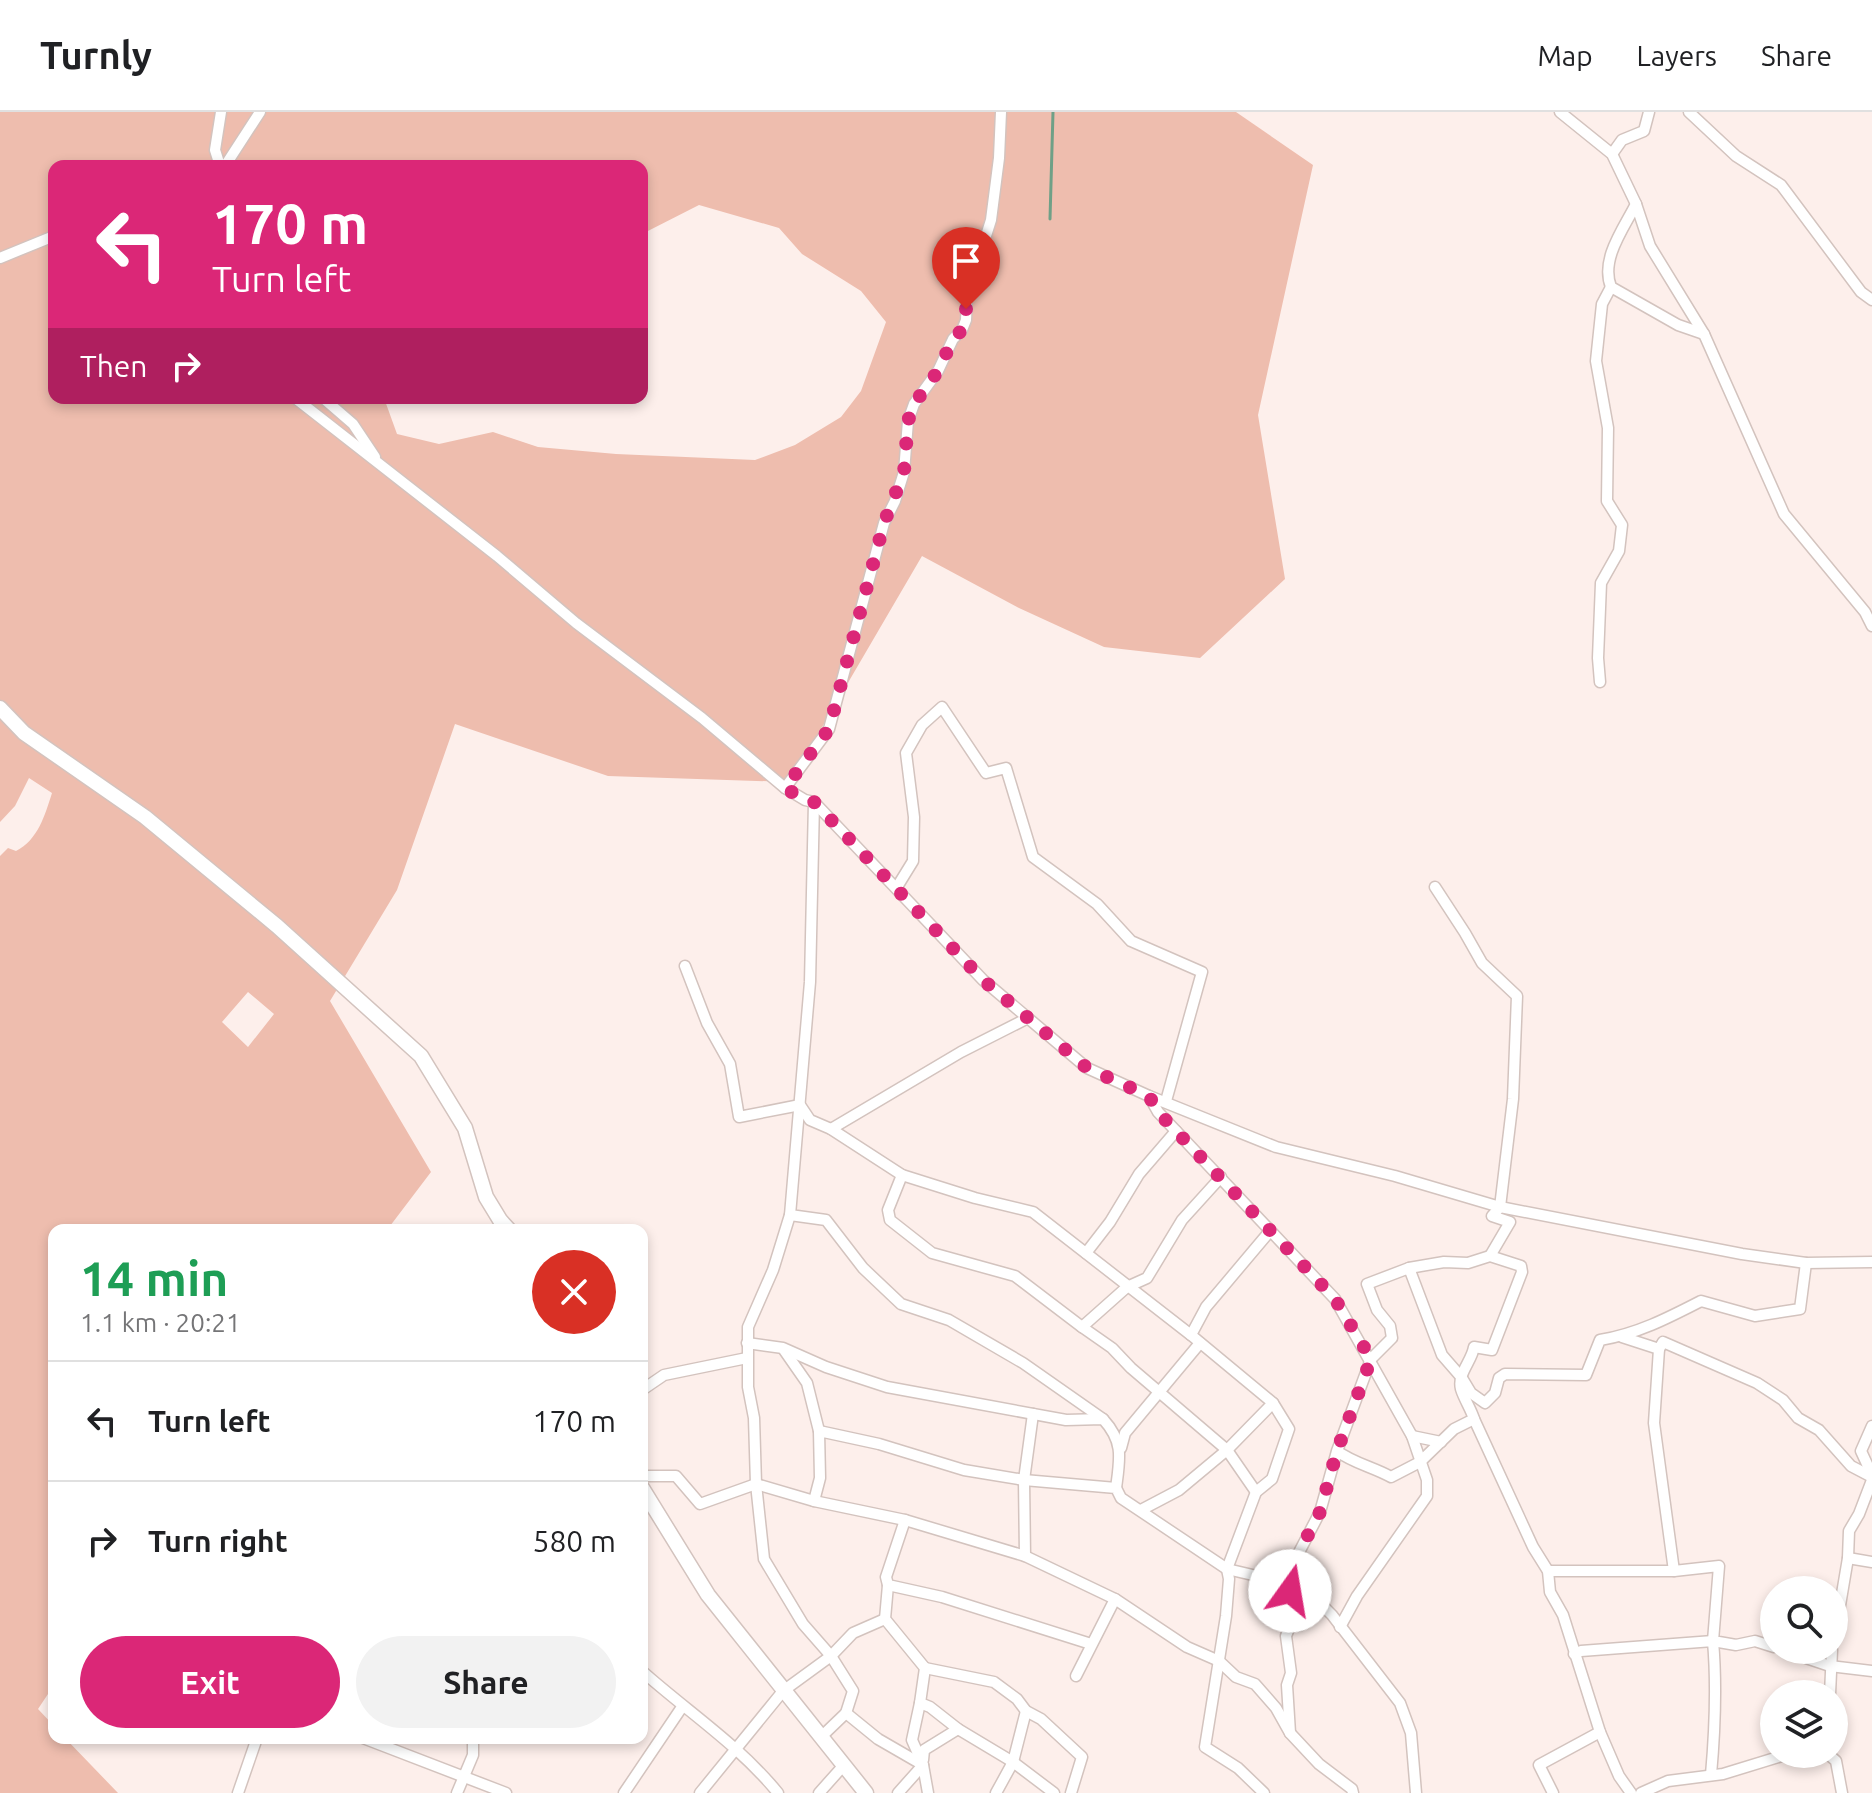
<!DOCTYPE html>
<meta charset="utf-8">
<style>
:root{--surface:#fff;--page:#f2f2f2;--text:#202124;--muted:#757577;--line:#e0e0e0;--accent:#db2777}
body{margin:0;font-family:Ubuntu,sans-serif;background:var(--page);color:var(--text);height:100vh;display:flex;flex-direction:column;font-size:30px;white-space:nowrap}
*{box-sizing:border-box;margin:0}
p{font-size:26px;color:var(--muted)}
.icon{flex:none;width:44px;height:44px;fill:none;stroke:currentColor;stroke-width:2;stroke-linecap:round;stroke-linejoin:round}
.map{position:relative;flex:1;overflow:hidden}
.details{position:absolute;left:48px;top:1112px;width:600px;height:520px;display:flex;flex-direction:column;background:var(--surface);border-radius:16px;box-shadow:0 4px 12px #0003}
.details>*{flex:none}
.banner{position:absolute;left:48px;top:48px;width:600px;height:244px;border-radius:16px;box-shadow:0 4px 12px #0003;background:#db2777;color:#fff;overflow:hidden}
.controls{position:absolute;left:1760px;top:1464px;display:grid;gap:16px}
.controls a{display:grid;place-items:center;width:88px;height:88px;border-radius:50%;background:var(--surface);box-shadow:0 4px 12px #0003;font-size:40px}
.pin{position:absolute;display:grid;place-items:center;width:68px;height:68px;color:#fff;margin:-82px -34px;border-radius:50% 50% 50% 0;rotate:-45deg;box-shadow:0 0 8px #0007}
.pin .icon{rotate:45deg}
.me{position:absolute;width:88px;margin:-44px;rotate:13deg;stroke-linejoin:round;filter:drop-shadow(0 0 6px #0008)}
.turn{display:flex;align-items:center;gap:28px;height:168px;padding:0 32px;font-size:36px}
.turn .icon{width:104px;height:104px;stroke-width:2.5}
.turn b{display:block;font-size:56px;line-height:68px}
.then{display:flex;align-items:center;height:76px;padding:0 32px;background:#0003;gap:16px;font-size:30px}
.round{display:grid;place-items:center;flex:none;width:84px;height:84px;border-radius:42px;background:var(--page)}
.summary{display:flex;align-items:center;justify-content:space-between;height:136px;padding:0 32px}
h1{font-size:48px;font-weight:700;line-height:60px;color:#1e9e55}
.button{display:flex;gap:16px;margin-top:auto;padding:16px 32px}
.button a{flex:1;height:92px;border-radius:48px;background:var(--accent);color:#fff;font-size:32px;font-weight:700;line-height:92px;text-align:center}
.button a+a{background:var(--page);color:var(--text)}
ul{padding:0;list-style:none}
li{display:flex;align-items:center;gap:24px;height:120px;padding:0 32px;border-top:2px solid var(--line)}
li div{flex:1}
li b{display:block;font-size:30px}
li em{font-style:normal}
header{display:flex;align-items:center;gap:48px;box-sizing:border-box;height:112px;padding:0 40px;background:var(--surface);border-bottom:2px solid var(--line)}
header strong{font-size:38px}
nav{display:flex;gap:44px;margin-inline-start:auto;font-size:28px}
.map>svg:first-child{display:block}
.green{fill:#eebdae;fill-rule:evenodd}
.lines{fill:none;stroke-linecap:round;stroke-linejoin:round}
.stream{stroke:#6fa087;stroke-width:3}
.street-casing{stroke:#d3c3be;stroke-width:13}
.secondary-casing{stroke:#d3c3be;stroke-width:17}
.street{stroke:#fff;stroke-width:10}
.secondary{stroke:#fff;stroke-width:14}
.route{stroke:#db2777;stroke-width:14;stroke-dasharray:0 25.2}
</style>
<header>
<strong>Turnly</strong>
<nav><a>Map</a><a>Layers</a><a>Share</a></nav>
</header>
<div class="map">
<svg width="1872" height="1681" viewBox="0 0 1872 1681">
<rect width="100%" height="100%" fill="#fdefeb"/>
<path class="green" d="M0 0H1236L1313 53 1258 303 1285 467 1200 546 1104 535 1019 496 922 444 790 670 608 664 455 612 397 778 330 889 431 1060 387 1118H54V1573L38 1597 54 1614V1626H65L118 1681H0V744L8 736 16 739C38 728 45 703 52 681L29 666 15 694 0 710ZM54 54H642V122L699 93 779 116 802 142 861 179 886 210 861 279 841 305 795 333 755 348 616 342 538 335 493 320 439 332 397 322 384 286H54ZM248 880 274 902 248 935 222 910Z"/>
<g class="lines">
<polyline class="stream" points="1050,107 1053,0"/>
<g class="street-casing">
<g id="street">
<polyline points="1560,0 1612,42 1636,92 1650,134 1704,222 1784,402 1865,500 1872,514"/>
<polyline points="1689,0 1736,44 1781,73 1861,180 1872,188"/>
<polyline points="1612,42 1622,28 1644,19 1649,0"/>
<polyline points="220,54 215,38 221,0"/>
<polyline points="225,54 260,0"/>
<path d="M1636 92C1624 116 1600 147 1611 175L1678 213 1704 222"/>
<polyline points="0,146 54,124"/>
<polyline points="295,286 497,444 576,511 702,606 785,676 805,688 814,690 983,868 1087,956 1149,984 1276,1035 1395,1064 1500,1095 1742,1142 1806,1151 1872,1150"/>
<polyline points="323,286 353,312 375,345"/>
<polyline points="1600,570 1598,546 1601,471 1619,439 1622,413 1607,389 1608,316 1596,249 1602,192 1611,175"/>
<polyline points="785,676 829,617 884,411 895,389 904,360 908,309 914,292 938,259 953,227 962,218 966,208 967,184 991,108 999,46 1001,0"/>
<polyline points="814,690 810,870 790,1103 826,1108 863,1156 901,1192 949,1208 1023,1251 1103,1307"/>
<polyline points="897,775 913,749 914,705 906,641 922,613 942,595 986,661 1006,656 1033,745 1097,792 1131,829 1202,860 1166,989"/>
<polyline points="1435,775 1465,821 1482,851 1517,884 1513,987 1500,1095 1492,1104 1510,1110 1490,1144"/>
<polyline points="685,854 707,911 730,952 739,1005 800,993 810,1008 831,1017 902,1063 975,1086 1033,1100 1191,1223"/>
<polyline points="1149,984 1158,1000 1176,1019 1335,1187 1412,1324 1427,1368 1427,1384 1357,1484 1340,1515"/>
<polyline points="831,1017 961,940 1028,906"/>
<polyline points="902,1063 888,1098 890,1108 932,1141 1015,1164 1082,1215 1127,1175 1147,1166 1182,1108 1221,1065"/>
<polyline points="790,1103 773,1158 748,1215 748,1275 754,1306 756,1372 764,1447 803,1512 831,1544 853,1579 846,1601 821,1625"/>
<polyline points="1086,1141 1110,1110 1139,1062 1176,1019"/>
<path d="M1409 1156 1442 1243 1462 1266 1471 1281 1485 1291 1495 1281 1499 1266 1505 1262 1586 1263 1600 1228C1637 1222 1668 1206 1701 1189L1755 1204 1800 1197 1806 1151"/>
<polyline points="1082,1215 1112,1236 1131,1256 1227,1338 1256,1380"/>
<polyline points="1622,1225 1659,1237 1654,1311 1674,1459 1719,1454 1713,1529 1736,1533 1755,1529 1774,1535"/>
<path d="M747 1231 783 1236 826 1255 887 1275 1066 1308 1103 1307C1124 1330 1120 1346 1116 1376"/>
<polyline points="1659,1237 1663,1230 1757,1271 1783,1288 1798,1306 1819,1318 1851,1354 1872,1365"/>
<polyline points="784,1238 807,1271 819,1319"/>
<polyline points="642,1278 664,1263 747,1246"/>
<polyline points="1474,1307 1533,1435 1548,1459 1550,1480 1563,1503 1600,1620 1619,1664 1631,1681"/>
<polyline points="1872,1314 1861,1339 1872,1363"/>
<polyline points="1412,1324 1441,1330"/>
<polyline points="1121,1336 1125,1321 1200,1231"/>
<polyline points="642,1364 676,1364 700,1392 756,1372 814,1389 905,1408 1025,1444 1115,1487 1187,1535 1219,1549 1236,1565 1255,1572 1276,1596 1290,1621 1319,1652 1352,1677 1353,1681"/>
<polyline points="814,1389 820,1366 819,1319 879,1332 964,1358 1024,1368 1116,1376 1121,1386 1227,1457 1257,1464 1322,1493 1332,1503 1400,1591 1411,1621 1416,1681"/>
<polyline points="1141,1398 1179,1378 1227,1338 1273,1291 1191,1223 1206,1195 1270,1119"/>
<polyline points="905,1408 886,1465 888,1473 942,1485 1091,1532"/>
<polyline points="1025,1444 1024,1368 1033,1302"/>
<polyline points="1848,1446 1872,1450"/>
<polyline points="1548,1459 1674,1459"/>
<polyline points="888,1473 885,1507 925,1556 920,1591 930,1595 958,1617 1013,1650 1054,1681"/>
<polyline points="1834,1529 1848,1446 1849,1419 1859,1402 1872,1368"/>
<polyline points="1782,1538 1830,1554 1872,1559"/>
<path d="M1574 1542 1581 1539 1713 1529C1717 1575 1715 1618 1711 1663"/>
<polyline points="925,1556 994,1570 1017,1587 1026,1599 1041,1607 1082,1645 1071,1681"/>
<path d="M642 1559C688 1600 739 1633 778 1681"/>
<polyline points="1076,1564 1115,1487"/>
<polyline points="1830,1582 1832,1538"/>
<polyline points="846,1601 878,1627 923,1653 928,1681"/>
<path d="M1290 1621 1287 1573 1291 1561 1286 1524 1290 1514 1301 1513 1290 1479 1294 1450 1320 1400 1337 1339 1371 1247 1392 1226 1390 1214 1377 1198 1367 1172 1409 1156 1444 1150 1468 1151 1490 1144 1521 1154 1522 1160 1492 1238 1474 1235C1472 1249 1457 1262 1461 1277 1464 1287 1471 1297 1474 1307L1454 1317 1420 1350 1391 1365C1373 1355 1353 1351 1337 1339"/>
<polyline points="363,1626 506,1681"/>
<polyline points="1828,1642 1836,1649 1842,1681"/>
<polyline points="923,1648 924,1638 958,1617"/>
<polyline points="238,1681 257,1626"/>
<polyline points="457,1681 473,1643 473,1626"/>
<polyline points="624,1681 682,1595"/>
<polyline points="700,1681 783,1579 831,1544 853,1521 885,1507"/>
<polyline points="819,1681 844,1653"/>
<polyline points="898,1681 923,1653 912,1628 920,1591"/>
<polyline points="996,1681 1013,1650 1026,1599"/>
<polyline points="1264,1681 1238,1656 1205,1635 1226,1504 1229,1467 1227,1457 1256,1380 1272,1367 1289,1317 1273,1291"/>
<polyline points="1553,1681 1539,1653 1600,1620"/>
<polyline points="1641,1681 1668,1669 1723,1662 1788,1642"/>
</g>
</g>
<g class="secondary-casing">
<g id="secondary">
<polyline points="0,596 24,621 145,705 277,814 421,944 465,1016 486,1085 500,1108 509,1118"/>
<polyline points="642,1376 708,1483 866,1681"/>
</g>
</g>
<use href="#street" class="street"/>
<use href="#secondary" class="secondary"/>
</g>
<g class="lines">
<polyline class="route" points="966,197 966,208 962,218 953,227 938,259 914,292 908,309 904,360 884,411 829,617 785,676 805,688 814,690 983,868 1087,956 1149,984 1158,1000 1335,1187 1371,1247 1337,1339 1320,1400 1294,1450 1290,1479"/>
</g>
</svg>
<div class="controls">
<a><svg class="icon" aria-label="search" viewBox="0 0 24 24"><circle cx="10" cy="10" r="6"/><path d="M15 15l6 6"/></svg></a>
<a><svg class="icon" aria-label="layers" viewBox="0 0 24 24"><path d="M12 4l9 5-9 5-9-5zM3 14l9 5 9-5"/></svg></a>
</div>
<div class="pin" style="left:966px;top:197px;background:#d93025"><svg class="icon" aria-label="arrive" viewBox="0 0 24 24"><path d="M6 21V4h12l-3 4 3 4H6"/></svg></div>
<svg class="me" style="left:1290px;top:1479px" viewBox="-20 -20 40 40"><circle r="19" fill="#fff"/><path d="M0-13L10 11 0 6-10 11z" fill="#db2777"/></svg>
<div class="banner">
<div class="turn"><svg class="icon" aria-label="left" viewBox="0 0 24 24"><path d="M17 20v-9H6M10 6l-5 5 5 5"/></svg><div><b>170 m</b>Turn left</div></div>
<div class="then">Then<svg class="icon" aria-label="right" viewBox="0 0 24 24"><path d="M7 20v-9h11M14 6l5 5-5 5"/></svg></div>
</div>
<section class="details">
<div class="summary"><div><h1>14 min</h1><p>1.1 km · 20:21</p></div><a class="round" style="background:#d93025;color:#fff"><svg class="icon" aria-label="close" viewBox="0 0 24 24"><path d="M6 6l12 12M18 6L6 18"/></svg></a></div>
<ul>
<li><svg class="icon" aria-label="left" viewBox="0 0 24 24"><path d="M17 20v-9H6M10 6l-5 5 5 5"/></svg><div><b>Turn left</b></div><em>170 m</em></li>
<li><svg class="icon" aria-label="right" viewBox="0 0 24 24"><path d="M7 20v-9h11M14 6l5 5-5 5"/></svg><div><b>Turn right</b></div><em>580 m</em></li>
</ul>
<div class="button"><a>Exit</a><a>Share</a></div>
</section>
</div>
